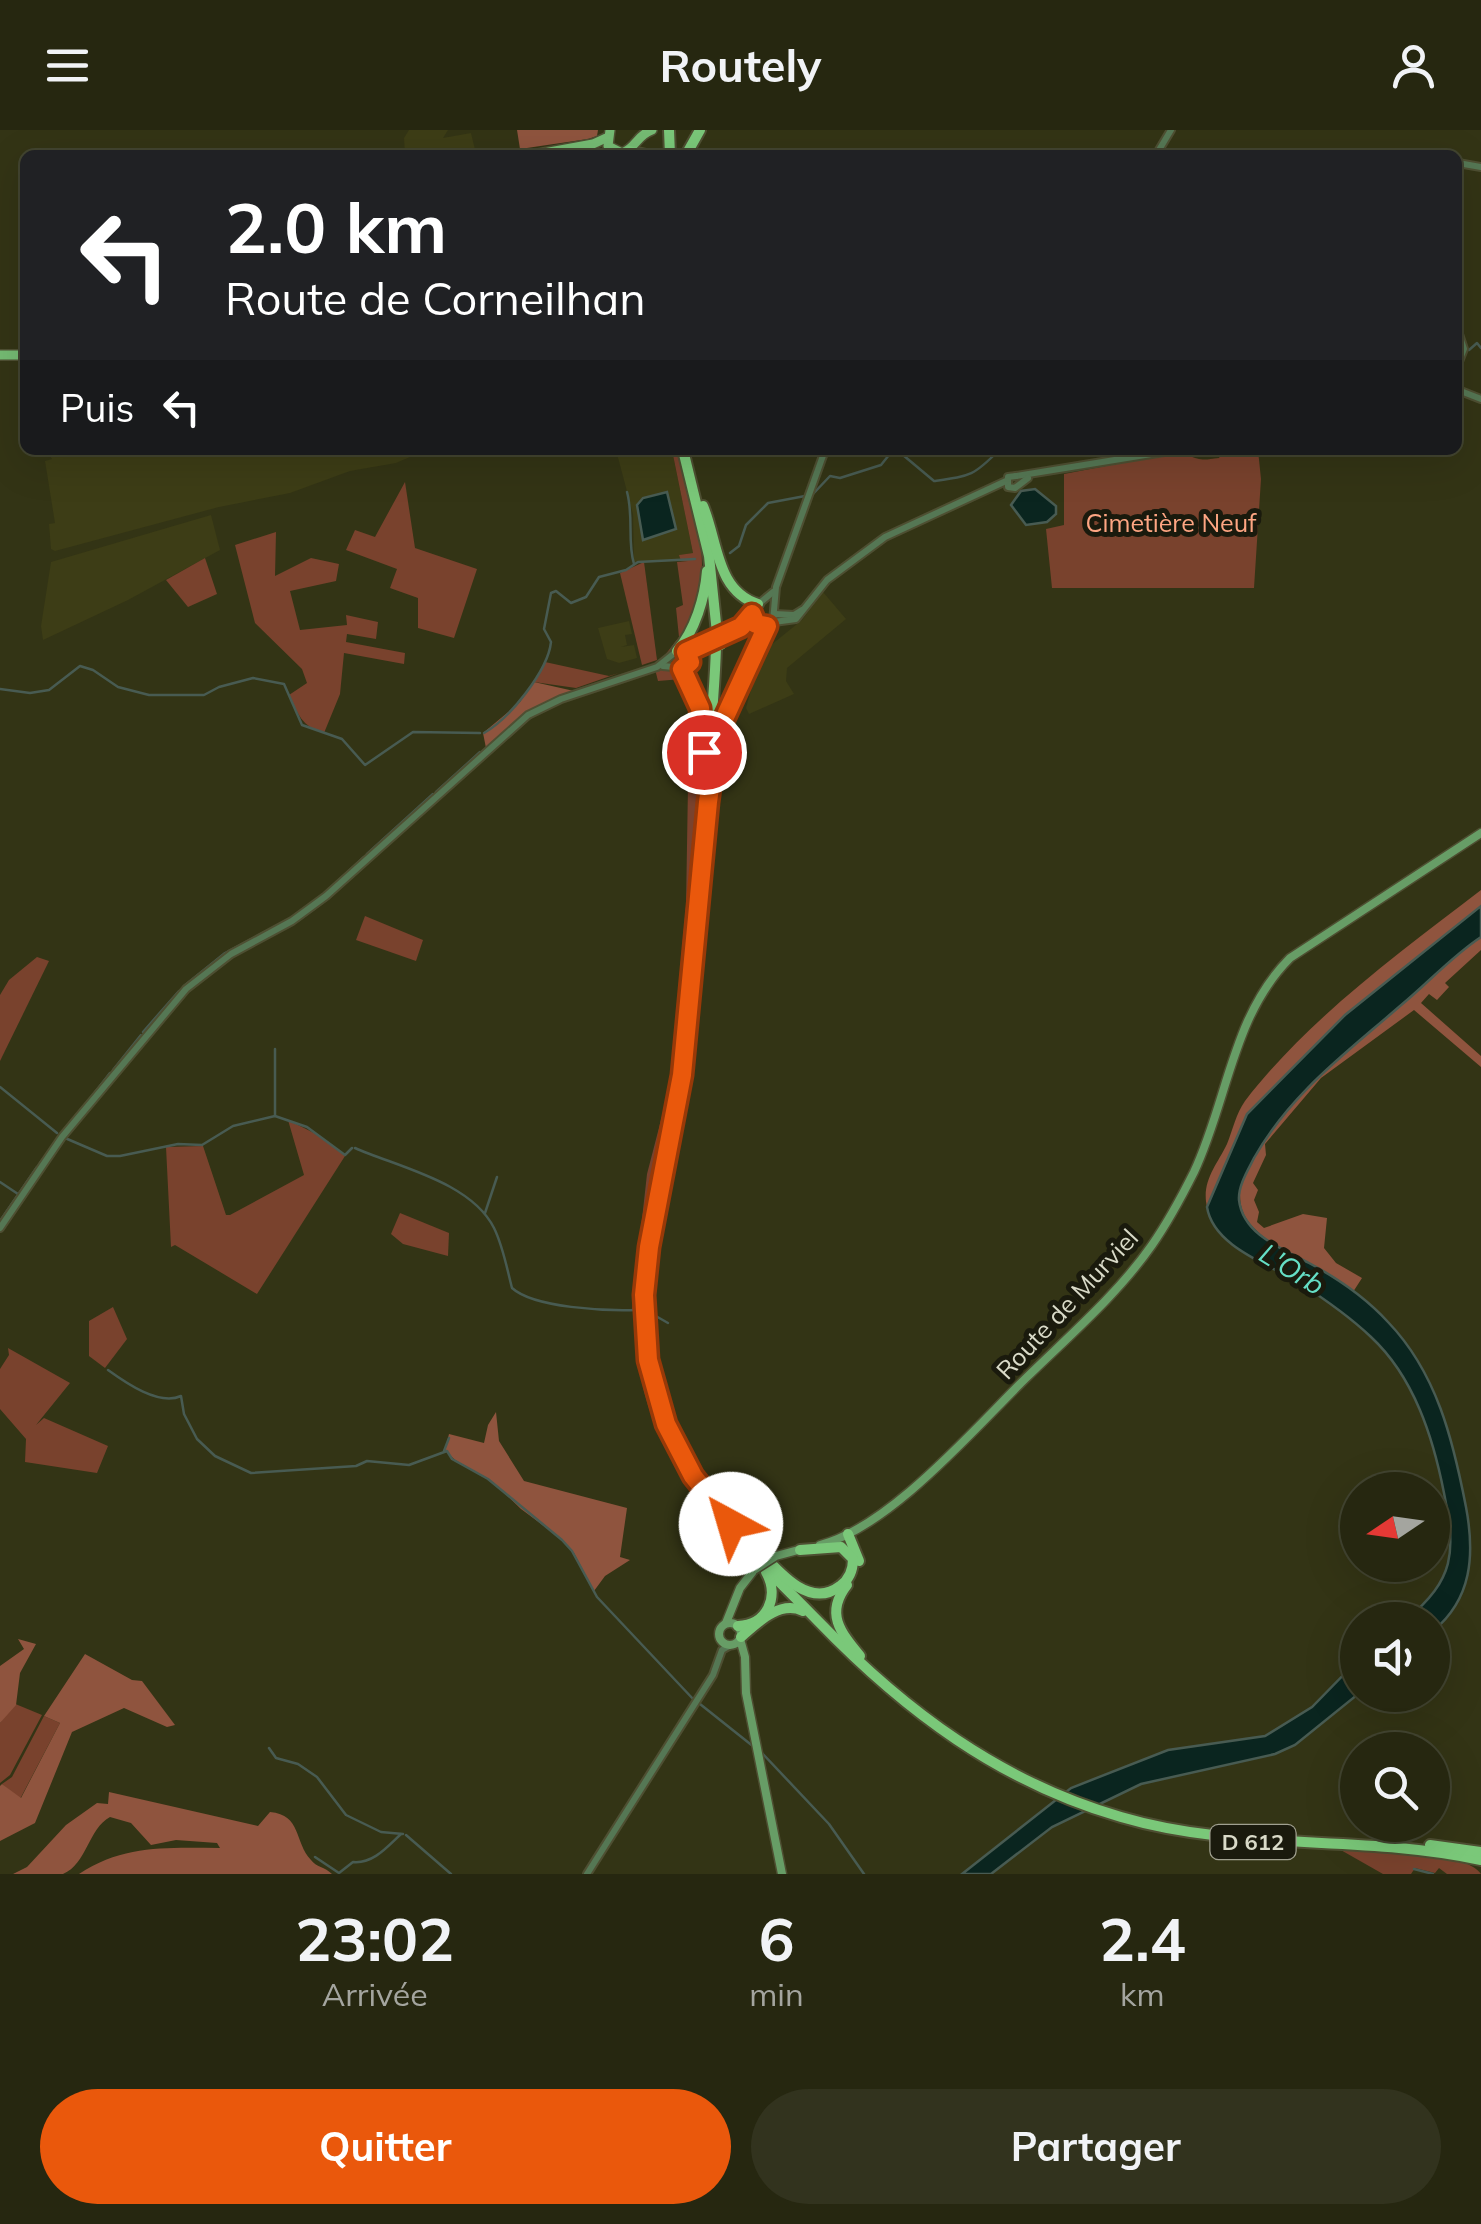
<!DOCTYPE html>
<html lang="fr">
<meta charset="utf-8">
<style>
:root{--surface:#262710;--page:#32331e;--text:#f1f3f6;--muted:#a4a59f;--line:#424430;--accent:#ea580c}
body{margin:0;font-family:Mulish,sans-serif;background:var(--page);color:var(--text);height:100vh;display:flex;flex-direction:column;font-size:38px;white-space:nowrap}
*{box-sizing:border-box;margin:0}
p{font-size:32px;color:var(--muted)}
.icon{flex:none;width:55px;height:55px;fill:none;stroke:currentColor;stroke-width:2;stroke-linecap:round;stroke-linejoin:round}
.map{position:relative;height:1744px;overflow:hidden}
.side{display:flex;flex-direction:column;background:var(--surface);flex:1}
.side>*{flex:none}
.hud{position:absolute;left:20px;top:20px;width:1442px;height:305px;border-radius:15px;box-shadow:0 10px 40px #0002,0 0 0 2px var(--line);background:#202124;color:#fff;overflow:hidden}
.needle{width:65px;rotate:257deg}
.tools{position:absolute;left:1340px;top:1342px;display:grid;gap:20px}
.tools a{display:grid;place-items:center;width:110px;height:110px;border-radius:50%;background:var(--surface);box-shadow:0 10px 40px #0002,0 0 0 2px var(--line);font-size:50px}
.pin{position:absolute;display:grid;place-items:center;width:85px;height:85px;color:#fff;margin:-42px;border:5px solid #fff;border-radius:50%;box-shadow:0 2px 10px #0007}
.me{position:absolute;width:110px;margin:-55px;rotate:321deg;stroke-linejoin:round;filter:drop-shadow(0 0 8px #0008)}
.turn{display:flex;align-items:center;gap:35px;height:210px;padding:0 40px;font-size:45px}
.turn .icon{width:130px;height:130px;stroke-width:2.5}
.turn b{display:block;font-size:70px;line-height:85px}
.then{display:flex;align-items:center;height:95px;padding:0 40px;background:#0003;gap:20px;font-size:38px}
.eta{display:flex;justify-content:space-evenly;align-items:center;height:170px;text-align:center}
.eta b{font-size:60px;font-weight:700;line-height:70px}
.cta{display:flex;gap:20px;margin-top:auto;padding:20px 40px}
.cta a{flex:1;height:115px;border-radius:60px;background:var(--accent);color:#fff;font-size:40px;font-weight:700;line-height:115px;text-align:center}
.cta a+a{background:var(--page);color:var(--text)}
header{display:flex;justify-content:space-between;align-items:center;height:130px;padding:0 40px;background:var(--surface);font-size:45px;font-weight:700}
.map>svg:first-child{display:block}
.built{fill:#3d3d16}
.green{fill:#79422d}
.forest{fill:#8f543e}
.water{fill:#0a251f;stroke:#485b52;stroke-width:2.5}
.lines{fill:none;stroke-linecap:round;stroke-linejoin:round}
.stream{stroke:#485b52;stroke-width:2.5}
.tertiary-casing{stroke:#4e4f32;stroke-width:10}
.secondary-casing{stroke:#4e4f32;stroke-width:11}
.primary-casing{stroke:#4e4f32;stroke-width:12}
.trunk-casing{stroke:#4e4f32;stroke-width:14}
.tertiary{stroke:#557754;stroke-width:6}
.secondary{stroke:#679d66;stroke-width:8}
.primary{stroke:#75bb73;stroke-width:9}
.trunk{stroke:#7ac879;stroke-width:10}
.secondary-bridge-casing{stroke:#4e4f32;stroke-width:11;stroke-linecap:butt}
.trunk-bridge-casing{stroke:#4e4f32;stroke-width:14;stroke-linecap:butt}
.secondary-bridge{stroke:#679d66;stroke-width:8}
.trunk-bridge{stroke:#7ac879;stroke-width:10}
.route-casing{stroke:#983908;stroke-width:25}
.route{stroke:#ea580c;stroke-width:18}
.labels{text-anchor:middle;stroke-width:10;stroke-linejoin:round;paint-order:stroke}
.shield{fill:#1a1a0d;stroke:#a0a090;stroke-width:2.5}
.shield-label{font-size:22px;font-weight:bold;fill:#d9dac8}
.park-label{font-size:25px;fill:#fea683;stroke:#1a1a0d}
.street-label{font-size:25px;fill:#d9dac8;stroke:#1a1a0d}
.water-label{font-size:28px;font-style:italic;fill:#65dec5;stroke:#1a1a0d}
</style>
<header><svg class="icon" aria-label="menu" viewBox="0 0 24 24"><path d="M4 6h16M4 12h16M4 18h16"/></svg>Routely<svg class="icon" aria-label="person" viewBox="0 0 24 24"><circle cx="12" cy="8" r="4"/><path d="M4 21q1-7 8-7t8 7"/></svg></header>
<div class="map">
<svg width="1481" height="1744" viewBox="0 0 1481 1744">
<rect width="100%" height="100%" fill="#333415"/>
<g class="built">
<polygon points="409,0 448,0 443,8 471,3 476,24 405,25 404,8"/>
<polygon points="45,320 426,320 396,333 350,341 290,363 219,377 55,421 51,419 49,394 55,393 45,331 52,329"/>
<polygon points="616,320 672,320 693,423 680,425 681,431 634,433 633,384"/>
<polygon points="211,385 220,420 128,470 43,510 41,496 51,432"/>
<polygon points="823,462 846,489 787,538 786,551 794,564 749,584 746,578 761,523 802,490"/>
<polygon points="629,491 632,504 625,505 627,515 621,517 634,515 637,528 619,533 607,529 598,498"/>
</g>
<g class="green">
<path d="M672 320H681C694 381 715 430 691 491 684 509 676 525 658 534L679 507 676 478 683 475 677 432 688 431H681L679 425 693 423Z"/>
<path d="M1258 320 1261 349 1254 458H1052L1046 399 1064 395V344L1158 326 1188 325C1201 331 1204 330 1219 328L1223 321Z"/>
<polygon points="405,352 415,418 477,439 454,508 418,498 418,468 390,458 397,439 346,420 355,400 375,407"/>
<path d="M276 402 275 446 311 428 339 434 336 451 290 461 300 500 347 495 346 485 378 492 376 509 347 504 346 512 405 523 404 534 344 523 340 564 324 603C301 596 299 585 289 565L307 553 302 539 255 493 235 415Z"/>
<polygon points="205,428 217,464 188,477 166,450"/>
<polygon points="644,432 657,530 642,535 620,443"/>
<polygon points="545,532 609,546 619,543 576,558 534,552"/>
<polygon points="670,537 682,542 701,587 703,623 674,961 642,1125 638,1179 632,1179 647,1044 669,959 686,776 688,655 692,653 696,582 682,549 658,551 655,539"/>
<polygon points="365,786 423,810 416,831 356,810"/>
<polygon points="37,827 49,831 0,931 0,865 9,850"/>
<polygon points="288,990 320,1006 345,1026 257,1164 175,1115 171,1117 166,1017 203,1016 226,1085 230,1085 304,1045"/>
<polygon points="400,1083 449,1103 448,1126 403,1114 391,1104"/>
<polygon points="113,1177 127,1209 105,1238 89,1226 89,1191"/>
<polygon points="8,1218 70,1253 36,1295 44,1288 108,1316 97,1343 25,1332 26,1309 0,1279 0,1239 9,1225"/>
<polygon points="13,1573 42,1585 10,1645 0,1653 0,1593"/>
<polygon points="44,1586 60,1593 20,1669 2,1654 12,1647"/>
<path d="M1332 1715C1363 1718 1466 1720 1481 1744H1447L1439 1738 1435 1743 1415 1738 1411 1744H1383Z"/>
</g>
<g class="forest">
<polygon points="517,0 598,0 597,6 588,9 520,19"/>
<path d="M534 552 574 561C537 574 514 590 486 618L483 603 520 572Z"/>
<path d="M1481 760V776L1345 885 1251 979 1207 1077C1201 1051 1217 1035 1227 1014 1233 999 1236 984 1245 971 1309 888 1399 823 1481 760Z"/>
<path d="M1481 807V820L1445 853 1449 857 1437 870 1429 864 1421 873 1481 926V937L1414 880 1321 948 1265 1014 1266 1025 1253 1053 1258 1060 1254 1070 1259 1082 1257 1092 1264 1098 1303 1084 1327 1088 1324 1118 1336 1133 1362 1148 1353 1162C1325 1143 1254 1112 1243 1082 1218 1017 1357 913 1399 877 1426 854 1451 826 1481 807Z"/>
<polygon points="496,1282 499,1311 524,1351 627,1378 620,1427 630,1430 605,1446 594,1461 574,1423 560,1408 521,1379 494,1353 455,1330 445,1320 449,1304 484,1313 488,1295"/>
<polygon points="18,1509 36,1514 20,1543 16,1575 0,1593 0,1536 24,1519"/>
<polygon points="85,1524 132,1550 142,1551 175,1595 167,1597 124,1578 72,1602 35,1693 0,1711 0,1656 2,1654 21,1668 60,1593 44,1586"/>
<path d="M109 1662 258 1696 270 1682C302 1685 294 1712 311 1730 316 1737 325 1737 332 1744H79C125 1714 168 1718 220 1718L217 1713 176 1710 151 1715 131 1693 110 1687C88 1699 87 1734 63 1744 50 1744 26 1744 13 1744L27 1737 66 1695 97 1673 108 1674Z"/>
</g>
<g class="water">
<polygon points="1035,359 1056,376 1056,384 1047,392 1026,395 1011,375 1021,361"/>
<polygon points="667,362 676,399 643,410 637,375 643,368"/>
<path d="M1481 776V807C1452 826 1427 854 1400 876 1345 924 1291 963 1254 1028 1248 1040 1238 1056 1239 1070 1243 1105 1283 1119 1309 1133 1337 1148 1367 1169 1388 1192 1437 1243 1453 1310 1466 1377 1475 1425 1472 1469 1433 1501L1432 1490H1406C1455 1449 1456 1423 1444 1363 1433 1307 1414 1247 1371 1207 1349 1186 1323 1168 1298 1152 1268 1134 1213 1116 1207 1077L1247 984 1345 885Z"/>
<polygon points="1357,1531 1357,1565 1295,1615 1275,1624 1141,1654 1052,1697 991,1744 962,1744 1071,1658 1168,1620 1265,1606 1312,1577"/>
</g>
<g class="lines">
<g class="stream">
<polyline points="1469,220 1477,213 1481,218"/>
<path d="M897 320 934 351C970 346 974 346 999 320"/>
<path d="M627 362C634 388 627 411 634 434"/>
<polyline points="813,364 830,346 840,348 881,335 893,320"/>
<polyline points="730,423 739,416 746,395 768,373 805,366"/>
<polyline points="0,559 30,563 49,560 80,536 93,540 118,557 149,565 204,565 219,557 253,548 284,554 302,595 342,609 365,635 413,602 480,603"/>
<polyline points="519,596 537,583"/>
<path d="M484 603C509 589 548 541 551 512L544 499 551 463 556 461 571 473 586 467 599 447 626 440 638 432 695 429"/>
<polyline points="436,662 480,622"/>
<polyline points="367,724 433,664"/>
<polyline points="351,748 375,726"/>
<polyline points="325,763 364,727"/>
<polyline points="299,790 326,770"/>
<polyline points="184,856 225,823 291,788"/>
<polyline points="143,902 179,861"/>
<polyline points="275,919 275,986"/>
<polyline points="113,940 141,905"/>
<polyline points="0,957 57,1003"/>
<path d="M355 1018C398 1037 471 1052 494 1098 503 1116 507 1139 512 1158 534 1178 606 1181 636 1180"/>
<polyline points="54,1024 65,1008 107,1026 120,1026 178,1014 202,1015 233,996 275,986 307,997 345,1025 352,1018"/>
<polyline points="40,1033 110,943"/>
<polyline points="0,1052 18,1064"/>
<polyline points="485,1083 497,1047"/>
<polyline points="0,1091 37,1037"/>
<polyline points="647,1181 668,1193"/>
<path d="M108 1240C126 1253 159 1276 181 1266L184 1284 197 1309 215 1326 251 1343 356 1336 367 1331 409 1335 447 1321 452 1329 488 1349 562 1410 572 1421 597 1467 694 1570"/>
<polyline points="444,1321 449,1308"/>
<polyline points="700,1574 754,1617"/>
<polyline points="269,1618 276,1628 298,1634 317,1647 346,1685 381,1702 403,1704"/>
<polyline points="762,1623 829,1694 864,1744"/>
<polyline points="406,1705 451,1744"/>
<path d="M315 1727 339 1743 353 1732C373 1734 387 1717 401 1704"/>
<polyline points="1414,1739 1433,1744"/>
</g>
<g class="tertiary-casing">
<g id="tertiary">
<polyline points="1156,25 1171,0"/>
<polyline points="1387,25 1425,25"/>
<polyline points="1458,33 1481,37"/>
<polyline points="1458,173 1458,201 1464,219 1458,234"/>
<polyline points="1458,260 1481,269"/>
<polyline points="1016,346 1176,320"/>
<polyline points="1016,346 1008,347 1008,357 1015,358 1028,348"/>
<polyline points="775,484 794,485 802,480"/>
<polyline points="774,492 796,489 827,450 885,407 1006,351"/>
<polyline points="742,496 756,476 773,462"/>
<path d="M663 536 684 538C700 521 718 505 742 496 754 492 762 498 773 492L776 457 825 320"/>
<polyline points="0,1098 62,1007 186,859 231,824 292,791 326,766 528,585 561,569 657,537 677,521 701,518"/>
<polyline points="587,1744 713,1545 722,1520 729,1516"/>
</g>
</g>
<g class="secondary-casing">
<g id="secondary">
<path d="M820 1415C890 1397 974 1299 1026 1248 1069 1206 1118 1164 1152 1115 1168 1092 1182 1066 1194 1042 1228 970 1232 886 1290 828L1481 703"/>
<polyline points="776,1426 802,1419"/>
<circle cx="730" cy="1504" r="11"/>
<polyline points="726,1493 740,1458 754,1440"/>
<polyline points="740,1509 745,1527 746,1563 782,1744"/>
</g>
</g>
<g class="primary-casing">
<g id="primary">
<path d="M610 0 608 16 622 23C636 18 637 5 652 0"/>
<polyline points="533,25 593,14 606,8"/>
<polyline points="0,225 25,225"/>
</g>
</g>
<g class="trunk-casing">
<g id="trunk">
<polyline points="669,0 670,25"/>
<polyline points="629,21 646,25"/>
<polyline points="686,25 700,0"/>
<polyline points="683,320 709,426 717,503"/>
<path d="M703 376C718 411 716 461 758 474"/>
<path d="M716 517C714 585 705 653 699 721 691 797 686 874 677 951 664 1064 617 1170 658 1283 688 1369 757 1428 819 1492 905 1581 1000 1652 1121 1687 1239 1722 1361 1704 1481 1730"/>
<path d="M677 521C695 501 705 467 707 441"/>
<polyline points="681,539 700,578 703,607"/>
<polyline points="712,647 721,592 767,496"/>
<polyline points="848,1404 859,1431"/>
<path d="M745 1406C768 1427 804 1484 840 1456 850 1449 853 1440 853 1429L841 1417 800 1420"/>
<path d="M847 1455C825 1483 840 1502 860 1526"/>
<path d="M738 1496C767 1495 780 1467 766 1442"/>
<path d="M741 1507C758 1492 780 1470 803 1481"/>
<polyline points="1430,1715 1481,1722"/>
</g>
</g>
<use href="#tertiary" class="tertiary"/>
<use href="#secondary" class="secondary"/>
<use href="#primary" class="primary"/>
<use href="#trunk" class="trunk"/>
<g class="secondary-bridge-casing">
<polyline id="secondary-bridge" points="754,1440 776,1426"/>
</g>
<g class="trunk-bridge-casing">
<polyline id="trunk-bridge" points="721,515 721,500"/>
</g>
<use href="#secondary-bridge" class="secondary-bridge"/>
<use href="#trunk-bridge" class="trunk-bridge"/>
</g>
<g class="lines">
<g class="route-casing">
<polyline id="route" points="704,622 700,578 682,539 690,532 686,522 741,497 752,484 756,494 767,496 718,602 708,672 682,945 649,1117 644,1165 648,1230 666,1294 693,1346 731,1394"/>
</g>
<use href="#route" class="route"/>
</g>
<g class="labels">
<rect class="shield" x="1210.5" y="1695" width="85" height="34" rx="8"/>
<g class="shield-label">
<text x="1253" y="1720">D 612</text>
</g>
<g class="park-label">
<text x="1171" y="402">Cimetière Neuf</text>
</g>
<g class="street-label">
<text transform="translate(1067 1174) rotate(-47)" y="9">Route de Murviel</text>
</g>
<g class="water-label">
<text transform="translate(1292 1139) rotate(32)" y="10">L'Orb</text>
</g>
</g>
</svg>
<div class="tools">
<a><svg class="needle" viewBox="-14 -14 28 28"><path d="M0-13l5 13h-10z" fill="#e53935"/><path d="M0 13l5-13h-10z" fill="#a4a59f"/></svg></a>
<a><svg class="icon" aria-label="sound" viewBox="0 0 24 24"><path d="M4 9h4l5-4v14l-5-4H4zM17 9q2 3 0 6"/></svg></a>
<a><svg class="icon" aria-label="search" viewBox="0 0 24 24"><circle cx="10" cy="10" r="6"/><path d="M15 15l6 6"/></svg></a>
</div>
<div class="pin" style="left:704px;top:622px;background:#d93025"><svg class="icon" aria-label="arrive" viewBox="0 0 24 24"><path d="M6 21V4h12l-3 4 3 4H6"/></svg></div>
<svg class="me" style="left:731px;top:1394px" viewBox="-20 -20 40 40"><circle r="19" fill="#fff"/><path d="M0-13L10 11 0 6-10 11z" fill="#ea580c"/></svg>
<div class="hud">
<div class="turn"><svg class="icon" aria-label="left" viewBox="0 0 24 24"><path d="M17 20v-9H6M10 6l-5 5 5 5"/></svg><div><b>2.0 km</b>Route de Corneilhan</div></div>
<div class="then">Puis<svg class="icon" aria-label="left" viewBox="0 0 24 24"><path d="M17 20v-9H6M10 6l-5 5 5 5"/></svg></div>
</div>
</div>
<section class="side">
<div class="eta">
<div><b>23:02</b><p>Arrivée</p></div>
<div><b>6</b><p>min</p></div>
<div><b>2.4</b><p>km</p></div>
</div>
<div class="cta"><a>Quitter</a><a>Partager</a></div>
</section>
